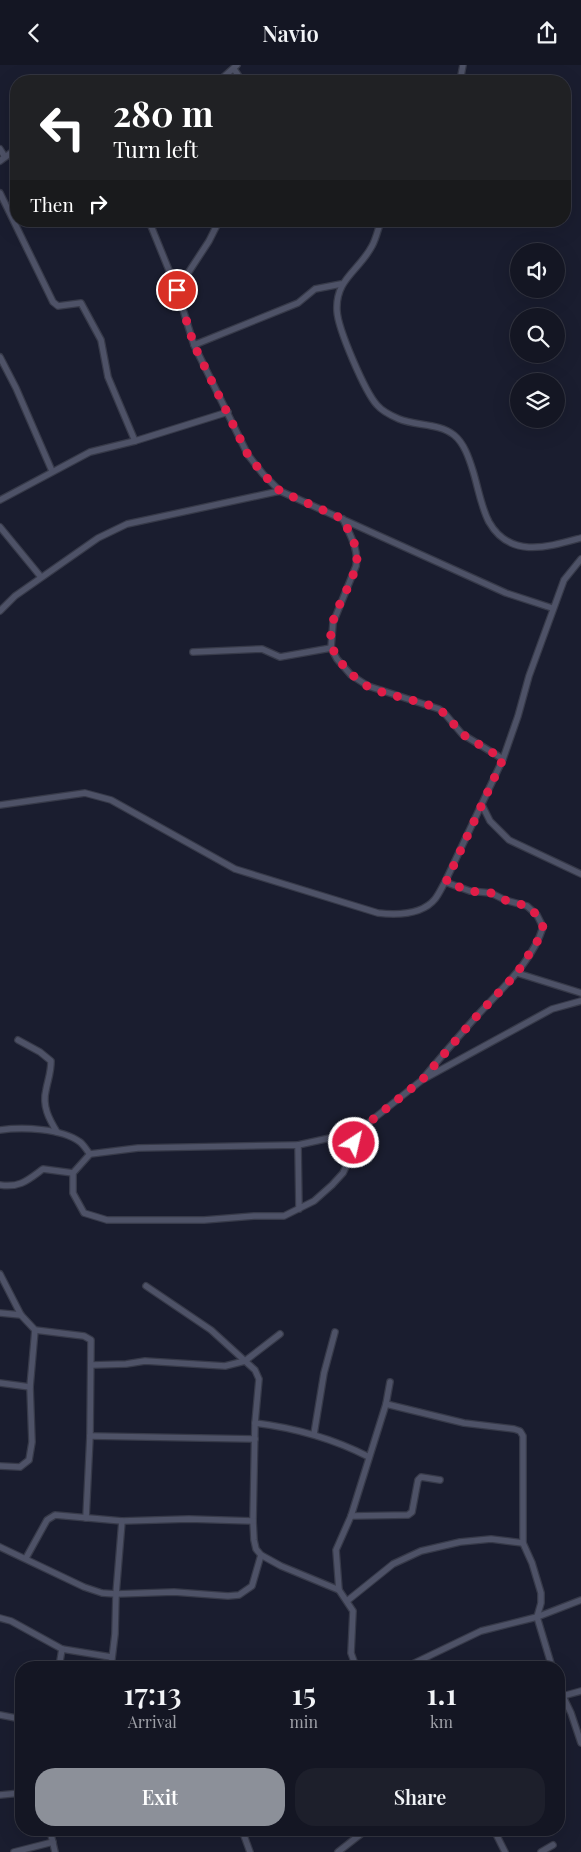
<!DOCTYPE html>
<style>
:root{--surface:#141623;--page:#1d1f2b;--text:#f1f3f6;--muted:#9d9fa6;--line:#333541;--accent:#8c9099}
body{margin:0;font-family:"Playfair Display",serif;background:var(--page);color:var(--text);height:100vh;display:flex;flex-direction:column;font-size:19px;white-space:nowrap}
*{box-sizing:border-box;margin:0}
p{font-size:16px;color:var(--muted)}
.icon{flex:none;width:28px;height:28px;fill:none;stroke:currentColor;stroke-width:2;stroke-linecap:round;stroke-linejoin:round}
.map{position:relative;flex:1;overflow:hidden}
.drawer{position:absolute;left:15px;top:1596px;width:550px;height:175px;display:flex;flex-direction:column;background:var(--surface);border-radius:20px;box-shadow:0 5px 20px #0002,0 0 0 1px var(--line)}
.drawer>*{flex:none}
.guide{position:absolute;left:10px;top:10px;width:561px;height:152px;border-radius:20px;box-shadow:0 5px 20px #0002,0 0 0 1px var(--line);background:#202124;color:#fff;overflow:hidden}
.controls{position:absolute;left:510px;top:178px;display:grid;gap:10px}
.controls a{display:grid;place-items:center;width:55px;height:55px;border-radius:50%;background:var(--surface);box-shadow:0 5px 20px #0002,0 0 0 1px var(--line);font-size:25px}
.pin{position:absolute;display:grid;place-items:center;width:42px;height:42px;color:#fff;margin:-21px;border:2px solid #fff;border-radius:50%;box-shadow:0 1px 5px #0007}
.me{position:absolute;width:55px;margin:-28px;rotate:35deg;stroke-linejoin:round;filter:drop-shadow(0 0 4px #0008)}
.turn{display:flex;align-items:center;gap:18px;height:105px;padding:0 20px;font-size:22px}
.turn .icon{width:65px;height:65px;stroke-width:2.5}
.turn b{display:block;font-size:35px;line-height:42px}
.then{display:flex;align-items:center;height:48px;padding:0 20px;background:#0003;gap:10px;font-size:19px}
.eta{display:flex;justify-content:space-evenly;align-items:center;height:85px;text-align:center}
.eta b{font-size:30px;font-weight:600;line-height:35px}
.action{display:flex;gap:10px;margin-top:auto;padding:10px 20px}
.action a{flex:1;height:58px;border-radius:20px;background:var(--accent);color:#fff;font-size:20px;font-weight:600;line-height:58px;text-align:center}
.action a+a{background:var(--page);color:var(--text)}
header{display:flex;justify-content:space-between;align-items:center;height:65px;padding:0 20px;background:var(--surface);font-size:22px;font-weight:600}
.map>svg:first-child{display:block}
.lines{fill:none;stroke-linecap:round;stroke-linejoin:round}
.street-casing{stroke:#373a49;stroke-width:8}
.street{stroke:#4e5267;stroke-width:5.5}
.route{stroke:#e11d48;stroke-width:9;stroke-dasharray:0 16.2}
</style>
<header><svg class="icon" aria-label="back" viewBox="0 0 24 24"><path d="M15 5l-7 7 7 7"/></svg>Navio<svg class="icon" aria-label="share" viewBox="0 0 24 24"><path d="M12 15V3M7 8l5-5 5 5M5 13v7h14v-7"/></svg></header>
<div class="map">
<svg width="581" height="1787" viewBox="0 0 581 1787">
<rect width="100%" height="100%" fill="#1a1d2f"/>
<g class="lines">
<g class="street-casing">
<g id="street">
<polyline points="234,4 242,16"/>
<polyline points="219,16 237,0"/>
<polyline points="460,16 463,0"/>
<polyline points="0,84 5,92"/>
<polyline points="0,96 16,84"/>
<polyline points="0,128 53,237 58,241 81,238 101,275 108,312 135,376"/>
<polyline points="149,156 177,225 194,280 248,390 263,409 280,426 506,528 552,543"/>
<path d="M381 156C378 164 376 174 372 181 359 206 335 214 337 246 338 264 365 327 377 340 382 346 392 351 399 354 416 361 439 358 454 370 464 378 469 393 473 406 478 422 481 442 489 457 510 494 548 482 581 473"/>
<polyline points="177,225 209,176 219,156"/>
<polyline points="194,280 298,238 315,224 341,219"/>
<polyline points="0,292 16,323 52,406"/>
<polyline points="0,435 90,387 135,376 228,347"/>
<path d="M343 454C350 470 359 484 356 501L333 558 331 583 337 594 351 610 368 621 439 644 446 650 462 669 503 694"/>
<polyline points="0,462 41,512"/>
<polyline points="0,546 15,531 98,473 127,459 280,426"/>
<polyline points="193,587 262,584 280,592 331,583"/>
<path d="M0 740 85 728 111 735 235 804 378 848C396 850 422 850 435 834 439 829 442 822 445 817L503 694 518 651 529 611 564 515 581 494"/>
<polyline points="482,740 490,756 509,775 581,809"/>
<polyline points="517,908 581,928"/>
<path d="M18 975 40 987 51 996C51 1008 48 1014 46 1025 42 1041 49 1054 57 1067"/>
<path d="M425 1011C441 992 458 972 475 953 500 925 532 898 543 862L537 850 527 841 505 835 491 828 470 826 445 817"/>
<path d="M0 1065C22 1062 61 1063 80 1077 84 1080 87 1086 90 1089"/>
<polyline points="298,1080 357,1067 422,1015 552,944 581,936"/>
<path d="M0 1120C20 1123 28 1115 43 1104L73 1108"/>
<polyline points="299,1144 298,1080 138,1083 90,1089 73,1108 73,1128 84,1148 107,1155 204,1155 254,1151 284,1151 314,1136 332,1120 343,1108 352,1089 357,1067"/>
<polyline points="0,1209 21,1250 35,1265 84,1271 91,1275 90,1371 86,1453"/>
<polyline points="146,1221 211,1265 255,1305 259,1314 255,1358 253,1456 254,1475 256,1484 261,1490 281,1501 339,1525 353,1546 351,1588 356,1602"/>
<polyline points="0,1248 21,1250"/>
<polyline points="92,1300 126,1299 145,1296 225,1301 245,1296 280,1269"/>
<polyline points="0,1318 30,1322"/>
<polyline points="386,1339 464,1358 514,1364 520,1366 523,1371 523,1478 532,1498 541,1528 541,1538 537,1552 552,1602"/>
<path d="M255 1358C296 1363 332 1373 369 1392"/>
<polyline points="314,1369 324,1308 335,1267"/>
<polyline points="90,1371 255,1374"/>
<polyline points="0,1401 20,1402 29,1395 32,1377 30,1322 35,1265"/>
<polyline points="351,1451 408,1450 412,1447 418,1415 421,1412 440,1415"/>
<polyline points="0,1482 84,1522 102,1528 116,1529 174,1527 228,1531 239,1530 252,1521 261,1490"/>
<polyline points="26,1493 47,1455 55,1450 122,1456 189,1454 253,1456"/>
<polyline points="339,1525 336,1485 351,1451 386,1339 390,1317"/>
<polyline points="347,1536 393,1499 421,1486 460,1477 491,1474 523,1478"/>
<polyline points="0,1553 11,1556 62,1584 111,1592"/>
<polyline points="59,1602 62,1584"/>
<polyline points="111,1602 115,1569 116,1529 122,1456"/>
<polyline points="406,1602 481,1566 537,1552 581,1535"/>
<polyline points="559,1623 571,1648 581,1678"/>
<polyline points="559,1632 581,1626"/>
<polyline points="0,1650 21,1654"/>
<polyline points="0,1730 21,1728"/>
<polyline points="50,1765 55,1787"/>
<polyline points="242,1765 250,1787"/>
<polyline points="494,1765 505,1787"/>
<polyline points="14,1787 53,1777"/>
<polyline points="338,1787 366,1765"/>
<polyline points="541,1787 553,1780"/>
</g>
</g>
<use href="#street" class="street"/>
</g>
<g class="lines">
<path class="route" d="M177 225 194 280 248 390 263 409 280 426 343 454C348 466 358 481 357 493 354 530 310 563 343 600 350 608 359 617 369 622 391 632 416 634 439 644L446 650 462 669 503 694 446 817 470 826 491 828 505 835 527 841 537 850 543 862 540 872 517 908 475 953 422 1015 357 1067 354 1078"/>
</g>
</svg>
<div class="controls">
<a><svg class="icon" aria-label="sound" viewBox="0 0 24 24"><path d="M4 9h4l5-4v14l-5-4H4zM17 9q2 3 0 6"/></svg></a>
<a><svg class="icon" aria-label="search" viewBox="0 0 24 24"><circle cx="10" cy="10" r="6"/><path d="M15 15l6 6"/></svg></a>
<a><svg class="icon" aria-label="layers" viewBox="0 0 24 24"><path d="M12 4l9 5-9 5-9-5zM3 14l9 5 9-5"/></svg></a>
</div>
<div class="pin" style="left:177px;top:225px;background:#d93025"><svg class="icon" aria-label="arrive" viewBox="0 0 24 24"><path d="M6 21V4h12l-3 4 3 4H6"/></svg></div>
<svg class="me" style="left:354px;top:1078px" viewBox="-20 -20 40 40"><circle r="17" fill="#e11d48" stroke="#fff" stroke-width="3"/><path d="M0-11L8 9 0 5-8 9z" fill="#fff"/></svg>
<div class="guide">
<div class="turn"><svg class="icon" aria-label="left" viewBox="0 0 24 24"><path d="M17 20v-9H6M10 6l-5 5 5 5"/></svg><div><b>280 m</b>Turn left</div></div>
<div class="then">Then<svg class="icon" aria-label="right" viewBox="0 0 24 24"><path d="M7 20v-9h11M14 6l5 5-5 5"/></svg></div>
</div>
<section class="drawer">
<div class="eta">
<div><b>17:13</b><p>Arrival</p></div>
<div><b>15</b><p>min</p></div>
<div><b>1.1</b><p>km</p></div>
</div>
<div class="action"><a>Exit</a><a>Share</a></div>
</section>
</div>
